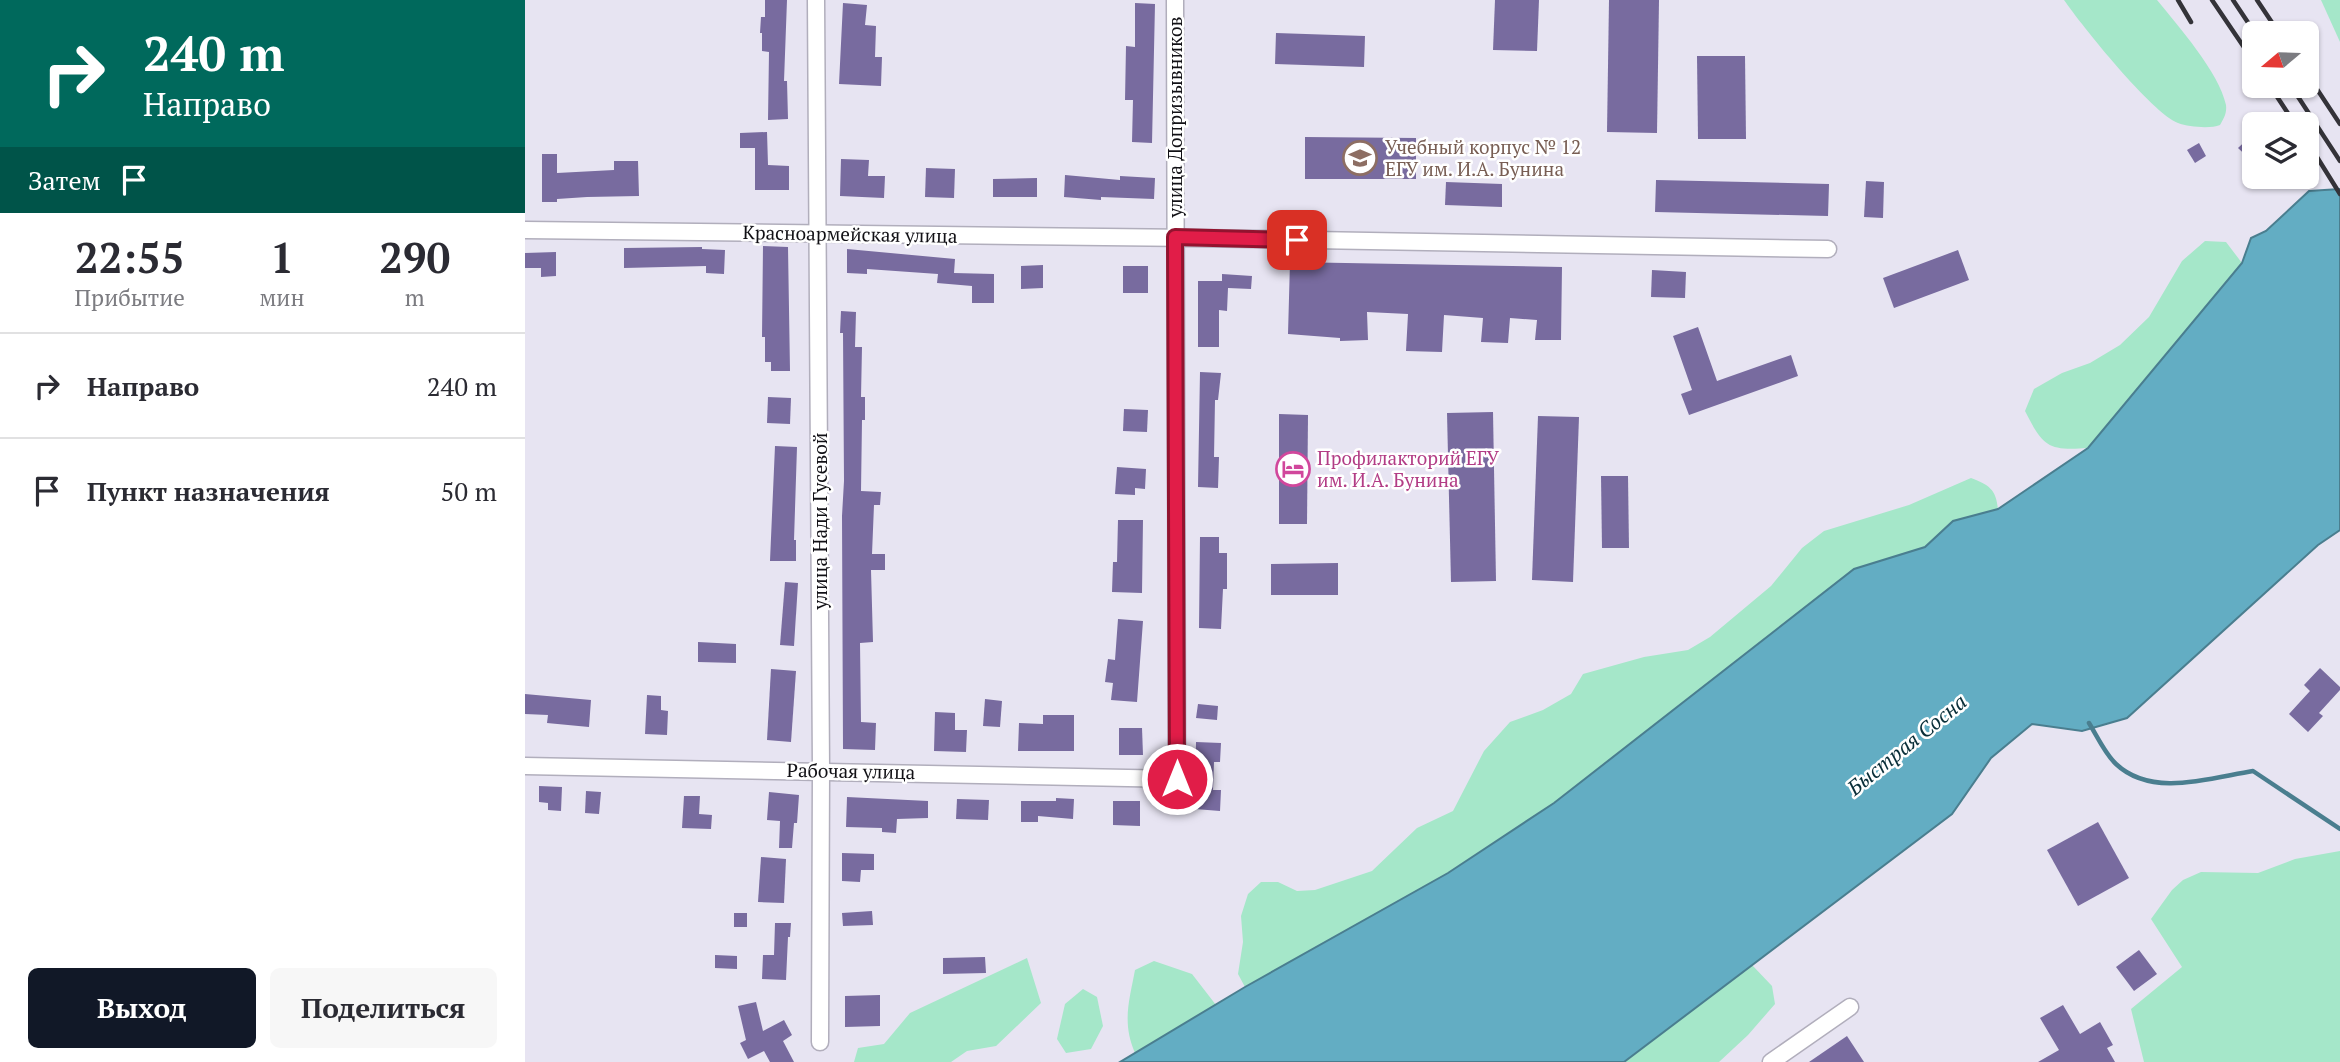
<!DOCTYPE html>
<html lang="ru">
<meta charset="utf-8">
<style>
:root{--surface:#fff;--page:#f7f7f7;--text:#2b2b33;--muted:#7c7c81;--line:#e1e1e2;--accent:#111827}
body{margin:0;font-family:"PT Serif",serif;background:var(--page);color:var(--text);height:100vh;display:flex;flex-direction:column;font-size:26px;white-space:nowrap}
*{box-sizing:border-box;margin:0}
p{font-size:23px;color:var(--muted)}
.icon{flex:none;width:38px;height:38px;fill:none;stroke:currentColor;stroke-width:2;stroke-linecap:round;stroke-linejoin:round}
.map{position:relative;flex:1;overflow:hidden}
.details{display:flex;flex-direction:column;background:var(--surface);width:525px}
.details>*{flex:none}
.guide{background:#00695c;color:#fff;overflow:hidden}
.needle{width:46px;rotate:251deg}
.fabs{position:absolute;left:1717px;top:21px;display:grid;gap:14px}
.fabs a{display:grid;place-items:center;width:77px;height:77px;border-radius:10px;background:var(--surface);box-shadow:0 2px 5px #0004;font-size:35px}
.pin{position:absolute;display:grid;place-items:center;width:60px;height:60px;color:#fff;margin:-30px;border-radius:14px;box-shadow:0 4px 10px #0006}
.me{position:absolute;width:77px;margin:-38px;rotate:0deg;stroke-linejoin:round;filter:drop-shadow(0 0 5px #0008)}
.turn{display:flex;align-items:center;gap:24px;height:147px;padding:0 28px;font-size:32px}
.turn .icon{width:91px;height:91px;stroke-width:2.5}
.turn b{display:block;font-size:49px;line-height:60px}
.then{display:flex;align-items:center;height:66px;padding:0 28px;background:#0003;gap:14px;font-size:26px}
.eta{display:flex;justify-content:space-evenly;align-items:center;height:119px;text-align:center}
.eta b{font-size:42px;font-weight:800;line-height:49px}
.cta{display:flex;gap:14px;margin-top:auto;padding:14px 28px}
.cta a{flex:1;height:80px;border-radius:10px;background:var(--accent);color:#fff;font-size:28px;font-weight:800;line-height:80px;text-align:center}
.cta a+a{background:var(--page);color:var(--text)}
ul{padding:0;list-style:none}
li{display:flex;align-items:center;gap:21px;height:105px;padding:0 28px;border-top:2px solid var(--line)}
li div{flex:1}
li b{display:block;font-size:26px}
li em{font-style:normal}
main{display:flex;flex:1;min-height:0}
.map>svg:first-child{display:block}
.green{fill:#a5e7c9}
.water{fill:#63adc3;stroke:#4a7e8f;stroke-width:2}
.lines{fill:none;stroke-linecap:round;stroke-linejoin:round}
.stream{stroke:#4a7e8f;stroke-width:4.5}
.building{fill:#786b9f}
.street-casing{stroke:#b1aebc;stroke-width:19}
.street{stroke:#fff;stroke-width:16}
.rail{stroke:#343339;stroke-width:4.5}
.route-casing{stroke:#92132f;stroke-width:18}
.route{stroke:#e11d48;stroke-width:12}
.labels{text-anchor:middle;stroke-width:5;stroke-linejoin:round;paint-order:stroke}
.street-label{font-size:19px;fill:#111015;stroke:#fff}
.education-label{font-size:19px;fill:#785e54;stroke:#fff;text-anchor:start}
.hotel-label{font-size:19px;fill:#b23c85;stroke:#fff;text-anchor:start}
.water-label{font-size:21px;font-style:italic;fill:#092e38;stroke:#fff}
</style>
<main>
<section class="details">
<div class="guide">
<div class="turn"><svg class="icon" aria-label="right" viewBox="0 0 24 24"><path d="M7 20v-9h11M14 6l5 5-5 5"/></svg><div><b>240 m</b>Направо</div></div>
<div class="then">Затем<svg class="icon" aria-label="arrive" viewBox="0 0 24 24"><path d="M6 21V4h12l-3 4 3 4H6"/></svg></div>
</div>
<div class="eta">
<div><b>22:55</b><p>Прибытие</p></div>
<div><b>1</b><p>мин</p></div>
<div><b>290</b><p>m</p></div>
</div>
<ul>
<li><svg class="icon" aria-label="right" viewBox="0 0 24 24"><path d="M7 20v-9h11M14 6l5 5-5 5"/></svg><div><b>Направо</b></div><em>240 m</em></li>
<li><svg class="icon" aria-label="arrive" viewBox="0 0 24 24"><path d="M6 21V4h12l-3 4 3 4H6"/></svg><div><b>Пункт назначения</b></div><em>50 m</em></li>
</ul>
<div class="cta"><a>Выход</a><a>Поделиться</a></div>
</section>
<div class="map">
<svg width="1815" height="1062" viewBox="0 0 1815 1062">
<rect width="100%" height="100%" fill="#e7e4f2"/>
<g class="green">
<path d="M1539 0H1632C1653 26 1694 72 1701 105 1702 113 1699 118 1695 125 1685 129 1664 127 1653 123 1627 113 1557 26 1539 0Z"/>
<polygon points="1796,0 1815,0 1815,42"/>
<path d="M1680 241 1701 242 1717 263 1563 448C1522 451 1518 446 1500 411L1509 389 1537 373 1565 363 1595 345 1624 317 1657 261Z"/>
<path d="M1446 478C1464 485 1471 489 1473 509L1428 521 1400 547 1329 569 1029 803 923 873 720 987 713 974 718 942 716 916 723 894 736 882H753L772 891 790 890 847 871 892 828 928 811 959 751 985 722 1018 710 1046 694 1058 674 1119 657 1163 650 1185 637 1246 586 1277 548 1299 531 1384 505Z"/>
<polygon points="1815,851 1815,1062 1619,1062 1606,1009 1657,967 1626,919 1647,890 1658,880 1676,872 1733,873 1770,859"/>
<polygon points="502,958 516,1003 471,1046 442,1051 426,1062 329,1062 333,1048 359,1044 385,1013"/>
<path d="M629 961 667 974 691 1005 610 1053C597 1023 604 1002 610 970Z"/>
<polygon points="1227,965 1247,986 1250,1004 1223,1035 1194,1062 1099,1062"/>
<polygon points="558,989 572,997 578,1026 566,1049 541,1053 532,1039 540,1004"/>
</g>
<polygon class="water" points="1815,189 1815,530 1793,545 1602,718 1557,731 1507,724 1466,758 1427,814 1099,1062 595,1062 720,987 923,873 1029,803 1329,569 1400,547 1428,521 1473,509 1563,448 1717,263 1726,238 1741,231 1784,191"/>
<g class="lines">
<path class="stream" d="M1564 723C1572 736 1580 754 1591 764 1627 798 1685 778 1728 771L1815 829"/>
</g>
<g class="building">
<polygon points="240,0 262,0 259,81 262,81 263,119 243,120 244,52 237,51 237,33 235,33 236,17 240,17"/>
<polygon points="970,0 1014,0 1012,51 968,50"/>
<polygon points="1084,0 1134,0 1132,133 1082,132"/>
<polygon points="318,3 342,5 340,25 351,26 350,57 357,57 356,86 314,84"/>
<polygon points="610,3 630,4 627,143 607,142 608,100 600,100 601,46 610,47"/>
<polygon points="751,33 840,36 839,67 750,64"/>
<polygon points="1172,56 1220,56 1221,139 1173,139"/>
<polygon points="242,132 243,165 264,166 264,190 230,190 230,148 215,148 215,133"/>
<polygon points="1729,133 1729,163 1713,148"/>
<polygon points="780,137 891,138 891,179 780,179"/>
<polygon points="1674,143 1681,156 1670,163 1662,150"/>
<polygon points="17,154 32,154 32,173 89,170 89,161 113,161 114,196 62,197 32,199 32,202 17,202"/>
<polygon points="316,159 344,160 343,176 360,176 359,198 315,196"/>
<polygon points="401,168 430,169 429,198 400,197"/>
<polygon points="540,175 595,180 595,176 630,178 629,199 576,197 576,200 539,197"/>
<polygon points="512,178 512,197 468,197 468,179"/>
<polygon points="1131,180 1304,184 1303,216 1130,212"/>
<polygon points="1341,181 1359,182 1358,218 1339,217"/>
<polygon points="921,182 977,184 977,207 920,205"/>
<polygon points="238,246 263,247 265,371 246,371 246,362 240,362 240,337 237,337"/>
<polygon points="177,247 177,249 200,250 199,274 181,273 181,266 99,268 99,248"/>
<polygon points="322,249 430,259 429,273 469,274 469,303 447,303 447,286 412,283 413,274 342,269 342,274 322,273"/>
<polygon points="1433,250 1444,280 1369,308 1358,278"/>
<polygon points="31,252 31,276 16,277 16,268 0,268 0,253"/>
<polygon points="765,262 1037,267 1036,340 1010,340 1012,320 985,318 983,343 956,342 958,318 919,315 917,352 881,351 883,314 842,312 843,340 815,341 815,338 763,334"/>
<polygon points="518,265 518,288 496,289 496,266"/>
<rect x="598" y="266" width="25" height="27"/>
<polygon points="1127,270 1161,272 1160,298 1126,297"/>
<polygon points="697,274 727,276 726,289 703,288 702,311 694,310 694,347 673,347 673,281 697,281"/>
<polygon points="316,311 331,312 330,347 337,347 336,397 340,397 340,420 337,420 336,491 356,492 355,505 349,505 347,554 360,554 360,570 346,570 348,642 335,643 336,722 351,723 350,750 318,749 317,516 319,481 318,333 315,333"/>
<polygon points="1173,327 1192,381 1266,355 1273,376 1164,415 1156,394 1167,390 1148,336"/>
<polygon points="675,372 696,373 693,400 690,400 689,457 694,457 693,488 673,487"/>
<polygon points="243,397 266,398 265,424 242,423"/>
<polygon points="599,409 623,410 622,432 598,431"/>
<polygon points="968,412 971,581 926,582 922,413"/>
<polygon points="754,414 783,415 782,524 754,524"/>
<polygon points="1013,416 1054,417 1048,582 1007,580"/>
<polygon points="250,446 272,447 269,540 271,540 271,561 245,561"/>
<polygon points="592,467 621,469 620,489 610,488 610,495 590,494"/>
<polygon points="1076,476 1103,476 1104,548 1077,548"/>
<polygon points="593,520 618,520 617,593 587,592 588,562 592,562"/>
<polygon points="675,537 694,537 694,553 702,553 702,589 698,589 696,629 674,628"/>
<polygon points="813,563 813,595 746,595 746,564"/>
<polygon points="260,582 273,583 269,646 255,645"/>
<polygon points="593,619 618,621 612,702 586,700 588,683 580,682 583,659 590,660"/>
<polygon points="173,642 211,644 211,663 173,662"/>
<polygon points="1795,668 1815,687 1815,690 1794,713 1798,716 1783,732 1764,714 1785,691 1779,685"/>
<polygon points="246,669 271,671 266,742 242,740"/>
<polygon points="0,694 66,700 64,727 22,723 23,715 0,714"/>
<polygon points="122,695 136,696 136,710 143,711 142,735 120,734"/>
<polygon points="460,699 477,701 475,727 458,726"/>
<polygon points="673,704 693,706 692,720 671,718"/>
<polygon points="410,712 430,713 430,730 442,730 441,752 409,751"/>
<polygon points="518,715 549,715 549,751 493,751 494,723 518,724"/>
<polygon points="594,728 617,728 618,755 594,755"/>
<polygon points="671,742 696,743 695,762 689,762 688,790 696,790 695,811 670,809"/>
<polygon points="14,786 37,787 36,811 23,810 23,803 14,802"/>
<polygon points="61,791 76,792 74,814 60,813"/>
<polygon points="244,792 274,795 272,823 269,823 267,848 254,848 255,821 242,820"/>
<polygon points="159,796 175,796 174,814 187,815 186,829 157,828"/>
<polygon points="322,797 403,801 403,818 372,819 371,833 357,832 357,828 321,827"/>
<polygon points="531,798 549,799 548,819 513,816 513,822 496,822 496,801 531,801"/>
<polygon points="432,799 464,800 463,820 431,819"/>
<polygon points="588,801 615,801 615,826 588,825"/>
<polygon points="1573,822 1604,878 1553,906 1522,850"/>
<polygon points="317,853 349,854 349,870 336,870 335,882 317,881"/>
<polygon points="236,857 261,859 259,903 233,902"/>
<polygon points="347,911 348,925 318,926 317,913"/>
<rect x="209" y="913" width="13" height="14"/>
<polygon points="250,923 266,923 265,937 263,937 261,980 237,979 238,955 249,955"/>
<polygon points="1614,950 1632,974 1609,991 1591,967"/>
<polygon points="190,955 212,956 212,969 190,968"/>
<polygon points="460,957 461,973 418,974 418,958"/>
<polygon points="355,995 355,1026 320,1027 320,996"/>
<polygon points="231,1002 238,1031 259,1020 267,1035 258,1041 269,1062 245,1062 239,1051 223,1059 215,1043 221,1040 213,1006"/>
<polygon points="1538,1005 1555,1034 1575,1022 1588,1045 1582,1048 1590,1062 1513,1062 1534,1050 1515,1018"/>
<polygon points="1322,1036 1339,1062 1284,1062"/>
</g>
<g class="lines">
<g class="street-casing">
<g id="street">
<polyline points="291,0 296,770 295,1042"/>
<polyline points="0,230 668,238 1303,249"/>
<polyline points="0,766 652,779 650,0"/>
<polyline points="1246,1062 1325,1007"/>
</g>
</g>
<use href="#street" class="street"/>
<g class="rail">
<polyline points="1653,0 1666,22"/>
<polyline points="1687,0 1729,62"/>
<polyline points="1708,0 1730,33"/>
<polyline points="1732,0 1754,33"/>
<polyline points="1782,74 1815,124"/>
<polyline points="1745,86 1770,124"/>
<polyline points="1766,86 1815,161"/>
<polyline points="1782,141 1815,194"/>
</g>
</g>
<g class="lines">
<g class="route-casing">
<polyline id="route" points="652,779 650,237 772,240"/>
</g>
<use href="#route" class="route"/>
</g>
<defs>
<g id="university-ring" transform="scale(1.75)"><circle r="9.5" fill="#fff" stroke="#8d6e63" stroke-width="1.5"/><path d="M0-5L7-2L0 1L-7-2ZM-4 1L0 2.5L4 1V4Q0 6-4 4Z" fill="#8d6e63"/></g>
<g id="hotel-ring" transform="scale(1.75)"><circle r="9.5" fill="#fff" stroke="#d1479c" stroke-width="1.5"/><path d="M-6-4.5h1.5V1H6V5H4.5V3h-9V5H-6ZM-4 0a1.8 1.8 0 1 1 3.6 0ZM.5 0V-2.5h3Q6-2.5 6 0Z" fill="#d1479c"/></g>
</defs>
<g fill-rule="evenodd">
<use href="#university-ring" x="835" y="158"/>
<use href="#hotel-ring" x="768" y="469"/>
</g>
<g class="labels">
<g class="street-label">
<text transform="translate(650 117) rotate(-90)" y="7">улица Допризывников</text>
<text transform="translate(325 234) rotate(1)" y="7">Красноармейская улица</text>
<text transform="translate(295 521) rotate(-90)" y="7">улица Нади Гусевой</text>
<text transform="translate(326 771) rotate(1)" y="7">Рабочая улица</text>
</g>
<g class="education-label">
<text x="860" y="154">Учебный корпус № 12<tspan x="860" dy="22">ЕГУ им. И.А. Бунина</tspan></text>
</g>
<g class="hotel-label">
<text x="792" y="465">Профилакторий ЕГУ<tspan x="792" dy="22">им. И.А. Бунина</tspan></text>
</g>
<g class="water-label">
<text transform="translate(1382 745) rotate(-39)" y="7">Быстрая Сосна</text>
</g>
</g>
</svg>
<div class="fabs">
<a><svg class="needle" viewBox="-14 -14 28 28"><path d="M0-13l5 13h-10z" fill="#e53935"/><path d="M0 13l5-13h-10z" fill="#7c7c81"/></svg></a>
<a><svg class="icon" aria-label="layers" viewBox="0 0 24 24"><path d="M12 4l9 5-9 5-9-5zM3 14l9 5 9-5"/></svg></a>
</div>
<div class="pin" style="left:772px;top:240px;background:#d93025"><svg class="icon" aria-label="arrive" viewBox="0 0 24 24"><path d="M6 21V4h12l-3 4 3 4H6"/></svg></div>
<svg class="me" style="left:652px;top:779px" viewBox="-20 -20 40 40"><circle r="17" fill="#e11d48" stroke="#fff" stroke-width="3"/><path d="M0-11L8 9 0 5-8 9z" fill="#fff"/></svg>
</div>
</main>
